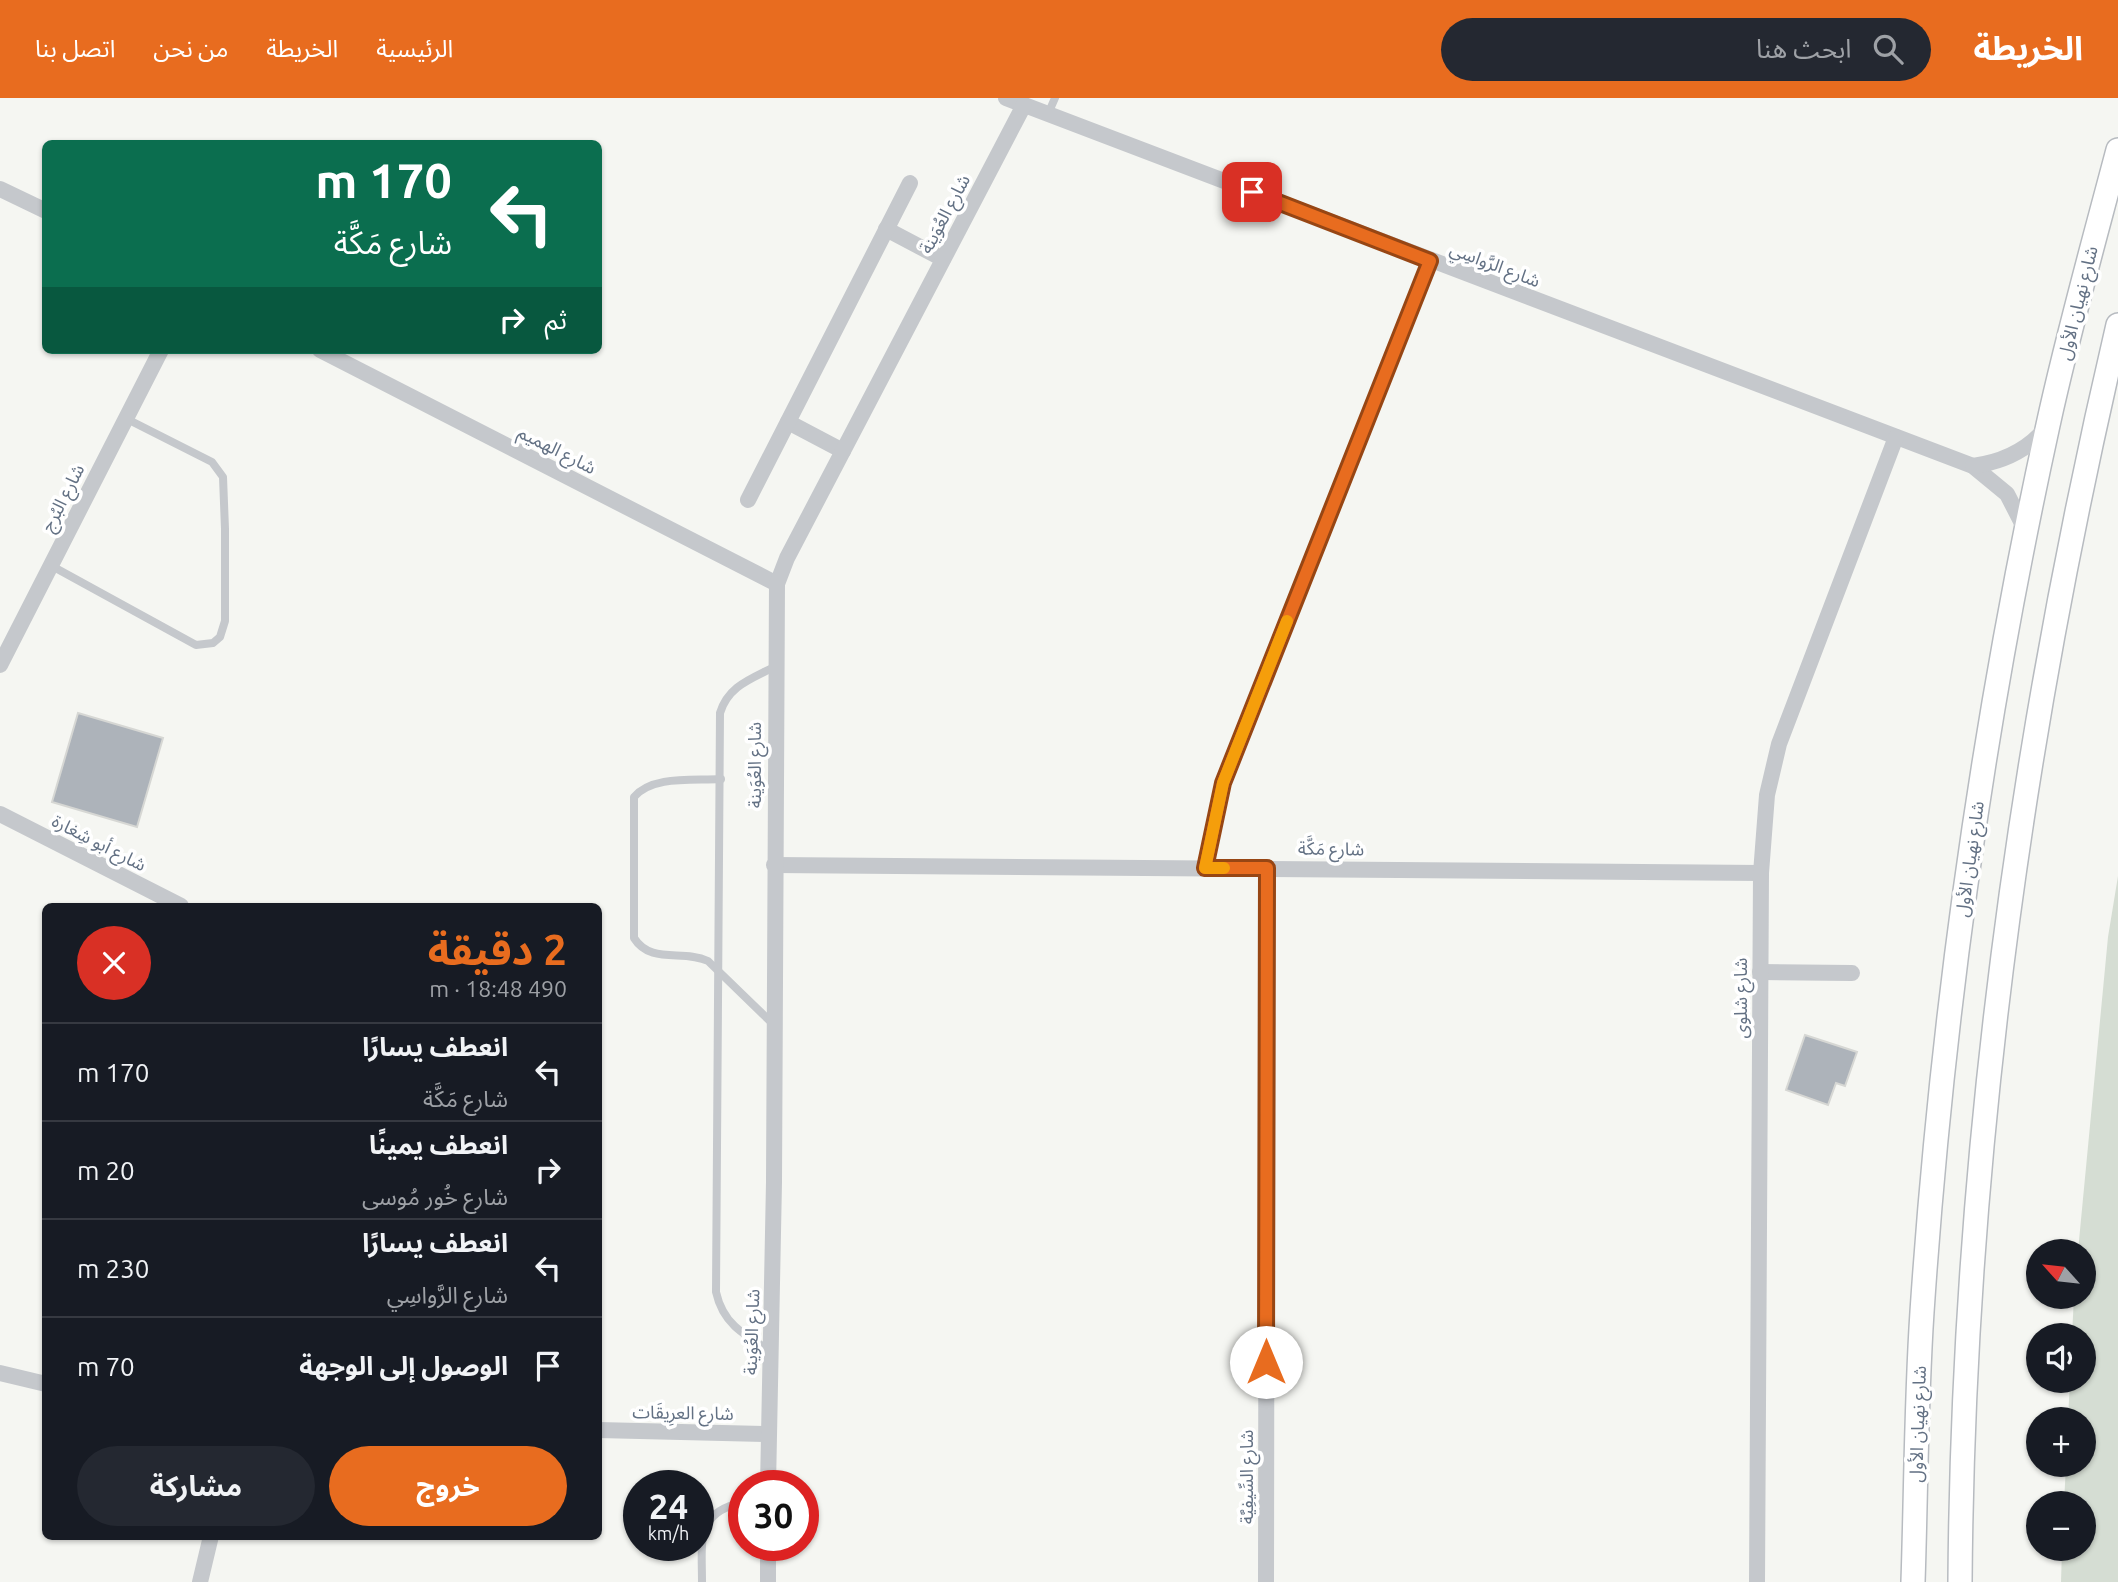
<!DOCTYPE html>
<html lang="ar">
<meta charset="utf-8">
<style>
:root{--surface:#171b24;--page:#242831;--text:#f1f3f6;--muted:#9ea1a6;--line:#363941;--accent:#e86c1f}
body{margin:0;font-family:Ubuntu,"Noto Sans Arabic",sans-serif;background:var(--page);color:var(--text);direction:rtl;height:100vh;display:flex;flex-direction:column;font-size:26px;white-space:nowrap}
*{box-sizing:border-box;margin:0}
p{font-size:23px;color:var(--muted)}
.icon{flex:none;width:38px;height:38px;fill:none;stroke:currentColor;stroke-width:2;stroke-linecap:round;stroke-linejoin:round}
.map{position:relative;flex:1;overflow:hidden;direction:ltr}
.sheet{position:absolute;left:42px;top:805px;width:560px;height:637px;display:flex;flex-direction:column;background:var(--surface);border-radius:10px;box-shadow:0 2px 5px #0004;direction:rtl}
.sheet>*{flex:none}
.guide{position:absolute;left:42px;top:42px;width:560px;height:214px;border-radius:10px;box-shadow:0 2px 5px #0004;direction:rtl;background:#0b6e4f;color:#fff;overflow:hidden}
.needle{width:46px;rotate:297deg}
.fabs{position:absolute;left:2026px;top:1141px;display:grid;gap:14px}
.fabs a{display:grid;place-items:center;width:70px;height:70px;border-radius:50%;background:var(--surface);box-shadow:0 2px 5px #0004;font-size:35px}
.speed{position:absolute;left:623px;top:1372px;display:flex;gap:14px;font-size:35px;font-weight:700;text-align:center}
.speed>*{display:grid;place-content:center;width:91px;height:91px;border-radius:50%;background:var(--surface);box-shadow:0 2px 5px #0004;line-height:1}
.speed small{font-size:18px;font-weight:400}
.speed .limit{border:10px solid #d22;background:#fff;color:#111}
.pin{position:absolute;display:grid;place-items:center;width:60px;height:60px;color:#fff;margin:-30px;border-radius:14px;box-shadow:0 4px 10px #0006}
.me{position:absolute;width:77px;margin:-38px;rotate:0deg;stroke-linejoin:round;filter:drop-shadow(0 0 5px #0008)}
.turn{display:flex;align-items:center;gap:24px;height:147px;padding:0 35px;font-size:32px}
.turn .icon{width:91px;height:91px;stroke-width:2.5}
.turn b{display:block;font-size:49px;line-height:60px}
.then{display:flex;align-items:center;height:66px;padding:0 35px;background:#0003;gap:14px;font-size:26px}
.round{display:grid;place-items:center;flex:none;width:74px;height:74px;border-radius:37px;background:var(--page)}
.head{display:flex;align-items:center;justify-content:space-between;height:119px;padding:0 35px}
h1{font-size:42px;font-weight:700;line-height:52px;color:var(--accent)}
.action{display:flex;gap:14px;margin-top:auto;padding:14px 35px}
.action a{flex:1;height:80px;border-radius:42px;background:var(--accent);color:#fff;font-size:28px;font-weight:700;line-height:80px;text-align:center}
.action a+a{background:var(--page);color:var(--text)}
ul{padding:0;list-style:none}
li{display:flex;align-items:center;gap:21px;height:98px;padding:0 35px;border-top:2px solid var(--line)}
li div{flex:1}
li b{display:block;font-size:26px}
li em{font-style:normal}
header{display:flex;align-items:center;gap:42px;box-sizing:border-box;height:98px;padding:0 35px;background:var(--accent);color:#fff}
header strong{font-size:33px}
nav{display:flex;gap:38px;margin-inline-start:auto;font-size:24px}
.search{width:490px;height:63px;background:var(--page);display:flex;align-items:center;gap:18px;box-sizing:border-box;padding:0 24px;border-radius:38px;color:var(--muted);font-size:26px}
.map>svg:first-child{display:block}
.green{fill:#d5ddd3}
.building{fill:#adb3ba;stroke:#d6d7d4;stroke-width:2}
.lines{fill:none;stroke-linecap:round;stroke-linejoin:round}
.secondary-casing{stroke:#b7bbc0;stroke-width:26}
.lane{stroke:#c5c8cc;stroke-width:8}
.street{stroke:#c5c8cc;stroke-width:16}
.secondary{stroke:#fff;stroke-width:23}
.route-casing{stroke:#974614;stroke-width:18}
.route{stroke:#e86c1f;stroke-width:12}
.slow{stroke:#f59e0b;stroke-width:12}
.labels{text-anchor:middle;stroke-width:7;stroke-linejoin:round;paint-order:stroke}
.street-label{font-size:18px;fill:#637184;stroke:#fff}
</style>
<header>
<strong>الخريطة</strong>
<div class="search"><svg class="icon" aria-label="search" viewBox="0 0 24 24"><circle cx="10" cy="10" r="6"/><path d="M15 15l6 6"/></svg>ابحث هنا</div>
<nav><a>الرئيسية</a><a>الخريطة</a><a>من نحن</a><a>اتصل بنا</a></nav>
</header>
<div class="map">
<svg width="2118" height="1484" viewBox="0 0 2118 1484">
<rect width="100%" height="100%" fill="#f5f6f2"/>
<polygon class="green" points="2118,778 2118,1484 2061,1484 2062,1451 2084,1451 2084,1405 2064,1405 2066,1367 2084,1367 2084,1321 2068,1321 2070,1283 2084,1283 2084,1237 2072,1237 2074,1199 2084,1199 2084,1153 2078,1153 2108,839"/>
<g class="building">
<polygon points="78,615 163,640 137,729 52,704"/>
<polygon points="1805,937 1857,954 1845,988 1836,985 1828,1007 1786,992"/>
</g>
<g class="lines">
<g class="secondary-casing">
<g id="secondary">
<path d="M1913 1484C1916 1394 1916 1304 1922 1214 1942 916 1984 619 2048 327 2068 235 2094 143 2118 52"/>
<path d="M1960 1484C1963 1059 2021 640 2118 227"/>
</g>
</g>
<g class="lane">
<polyline points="1048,16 1055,0"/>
<polyline points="50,467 196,547 213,545 220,539 225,523 225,431 223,379 212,364 125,320"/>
<path d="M721 681C694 683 653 677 634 699V840C651 867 683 851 708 863L774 927"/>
<path d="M771 1253C744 1237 723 1226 716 1194L720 615C728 588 751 581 774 569"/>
<path d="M702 1484C702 1443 695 1414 744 1404"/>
</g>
<g class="street">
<polyline points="1006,0 1973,368 2007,396 2026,433"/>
<polyline points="0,91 46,113"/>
<polyline points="886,131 943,161"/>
<polyline points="320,252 777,486"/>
<polyline points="788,324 843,353"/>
<path d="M1973 368C2003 364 2027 353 2046 330"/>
<polyline points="748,402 910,85"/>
<polyline points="0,567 161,252"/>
<polyline points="0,716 181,808"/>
<polyline points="774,767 1761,775"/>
<polyline points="1205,770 1223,685 1430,163"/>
<polyline points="1760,874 1852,875"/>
<polyline points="0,1275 46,1286"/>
<polyline points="598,1332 767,1336"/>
<polyline points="768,1388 774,1084 777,486 787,460 1024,7"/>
<polyline points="200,1484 211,1438"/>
<polyline points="768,1484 768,1447"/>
<polyline points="1266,1484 1267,770"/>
<polyline points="1757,1484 1761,775 1767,697 1779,646 1896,339"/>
</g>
<use href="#secondary" class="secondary"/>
</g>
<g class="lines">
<g class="route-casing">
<polyline id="route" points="1252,94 1430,163 1223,685 1205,770 1267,770 1266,1264"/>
</g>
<use href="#route" class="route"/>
<polyline class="slow" points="1224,770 1205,770 1223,685 1287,523"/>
</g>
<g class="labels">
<g class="street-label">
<text transform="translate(945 116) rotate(-62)" y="6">شارع العُوَينة</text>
<text transform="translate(1495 167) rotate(21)" y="6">شارع الرَّواسِي</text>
<text transform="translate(2078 205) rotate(-76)" y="6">شارع نهيان الأول</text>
<text transform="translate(557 352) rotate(27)" y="6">شارع الهميم</text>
<text transform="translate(63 400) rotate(-63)" y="6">شارع البُرج</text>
<text transform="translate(755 667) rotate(-90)" y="6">شارع العُوَينة</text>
<text transform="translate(99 745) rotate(27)" y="6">شارع أبو شِغارة</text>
<text transform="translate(1331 751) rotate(1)" y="6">شارع مَكَّة</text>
<text transform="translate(1970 761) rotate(-82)" y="6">شارع نهيان الأول</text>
<text transform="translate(1741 900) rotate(-90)" y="6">شارع شلوى</text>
<text transform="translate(752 1234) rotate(-88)" y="6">شارع العُوَينة</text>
<text transform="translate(683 1315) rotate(1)" y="6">شارع العرِيقَات</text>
<text transform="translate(1918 1326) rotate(-88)" y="6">شارع نهيان الأول</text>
<text transform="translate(1247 1379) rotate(-90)" y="6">شارع السِّيفِيَّة</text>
</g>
</g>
</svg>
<div class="fabs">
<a><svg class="needle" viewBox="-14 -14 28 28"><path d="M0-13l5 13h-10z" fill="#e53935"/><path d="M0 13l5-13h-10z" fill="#9ea1a6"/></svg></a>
<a><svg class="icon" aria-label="sound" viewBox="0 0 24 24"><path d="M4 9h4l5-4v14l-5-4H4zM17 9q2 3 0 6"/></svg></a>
<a>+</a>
<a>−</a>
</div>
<div class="speed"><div>24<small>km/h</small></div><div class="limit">30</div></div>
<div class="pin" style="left:1252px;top:94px;background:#d93025"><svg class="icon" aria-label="arrive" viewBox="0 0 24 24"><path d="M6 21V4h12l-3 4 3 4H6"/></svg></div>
<svg class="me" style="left:1266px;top:1264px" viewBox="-20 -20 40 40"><circle r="19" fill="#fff"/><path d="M0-13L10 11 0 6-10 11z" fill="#e86c1f"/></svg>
<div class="guide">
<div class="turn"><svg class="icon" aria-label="left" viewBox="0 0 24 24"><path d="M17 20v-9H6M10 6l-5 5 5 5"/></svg><div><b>170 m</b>شارع مَكَّة</div></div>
<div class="then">ثم<svg class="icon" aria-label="right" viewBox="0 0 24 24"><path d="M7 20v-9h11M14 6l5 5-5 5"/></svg></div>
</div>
<section class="sheet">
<div class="head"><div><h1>2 دقيقة</h1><p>490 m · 18:48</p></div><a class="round" style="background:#d93025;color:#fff"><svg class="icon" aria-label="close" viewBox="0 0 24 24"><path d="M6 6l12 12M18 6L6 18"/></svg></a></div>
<ul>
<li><svg class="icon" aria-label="left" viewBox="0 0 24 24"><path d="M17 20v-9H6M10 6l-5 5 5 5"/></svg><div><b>انعطف يسارًا</b><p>شارع مَكَّة</p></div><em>170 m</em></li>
<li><svg class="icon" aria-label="right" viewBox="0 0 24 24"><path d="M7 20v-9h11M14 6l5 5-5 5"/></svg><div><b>انعطف يمينًا</b><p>شارع خُور مُوسى</p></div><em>20 m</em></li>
<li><svg class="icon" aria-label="left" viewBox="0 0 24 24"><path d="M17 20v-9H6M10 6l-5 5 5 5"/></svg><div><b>انعطف يسارًا</b><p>شارع الرَّواسِي</p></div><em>230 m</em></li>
<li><svg class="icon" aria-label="arrive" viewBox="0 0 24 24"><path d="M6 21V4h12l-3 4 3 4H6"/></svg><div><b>الوصول إلى الوجهة</b></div><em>70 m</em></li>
</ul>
<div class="action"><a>خروج</a><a>مشاركة</a></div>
</section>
</div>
